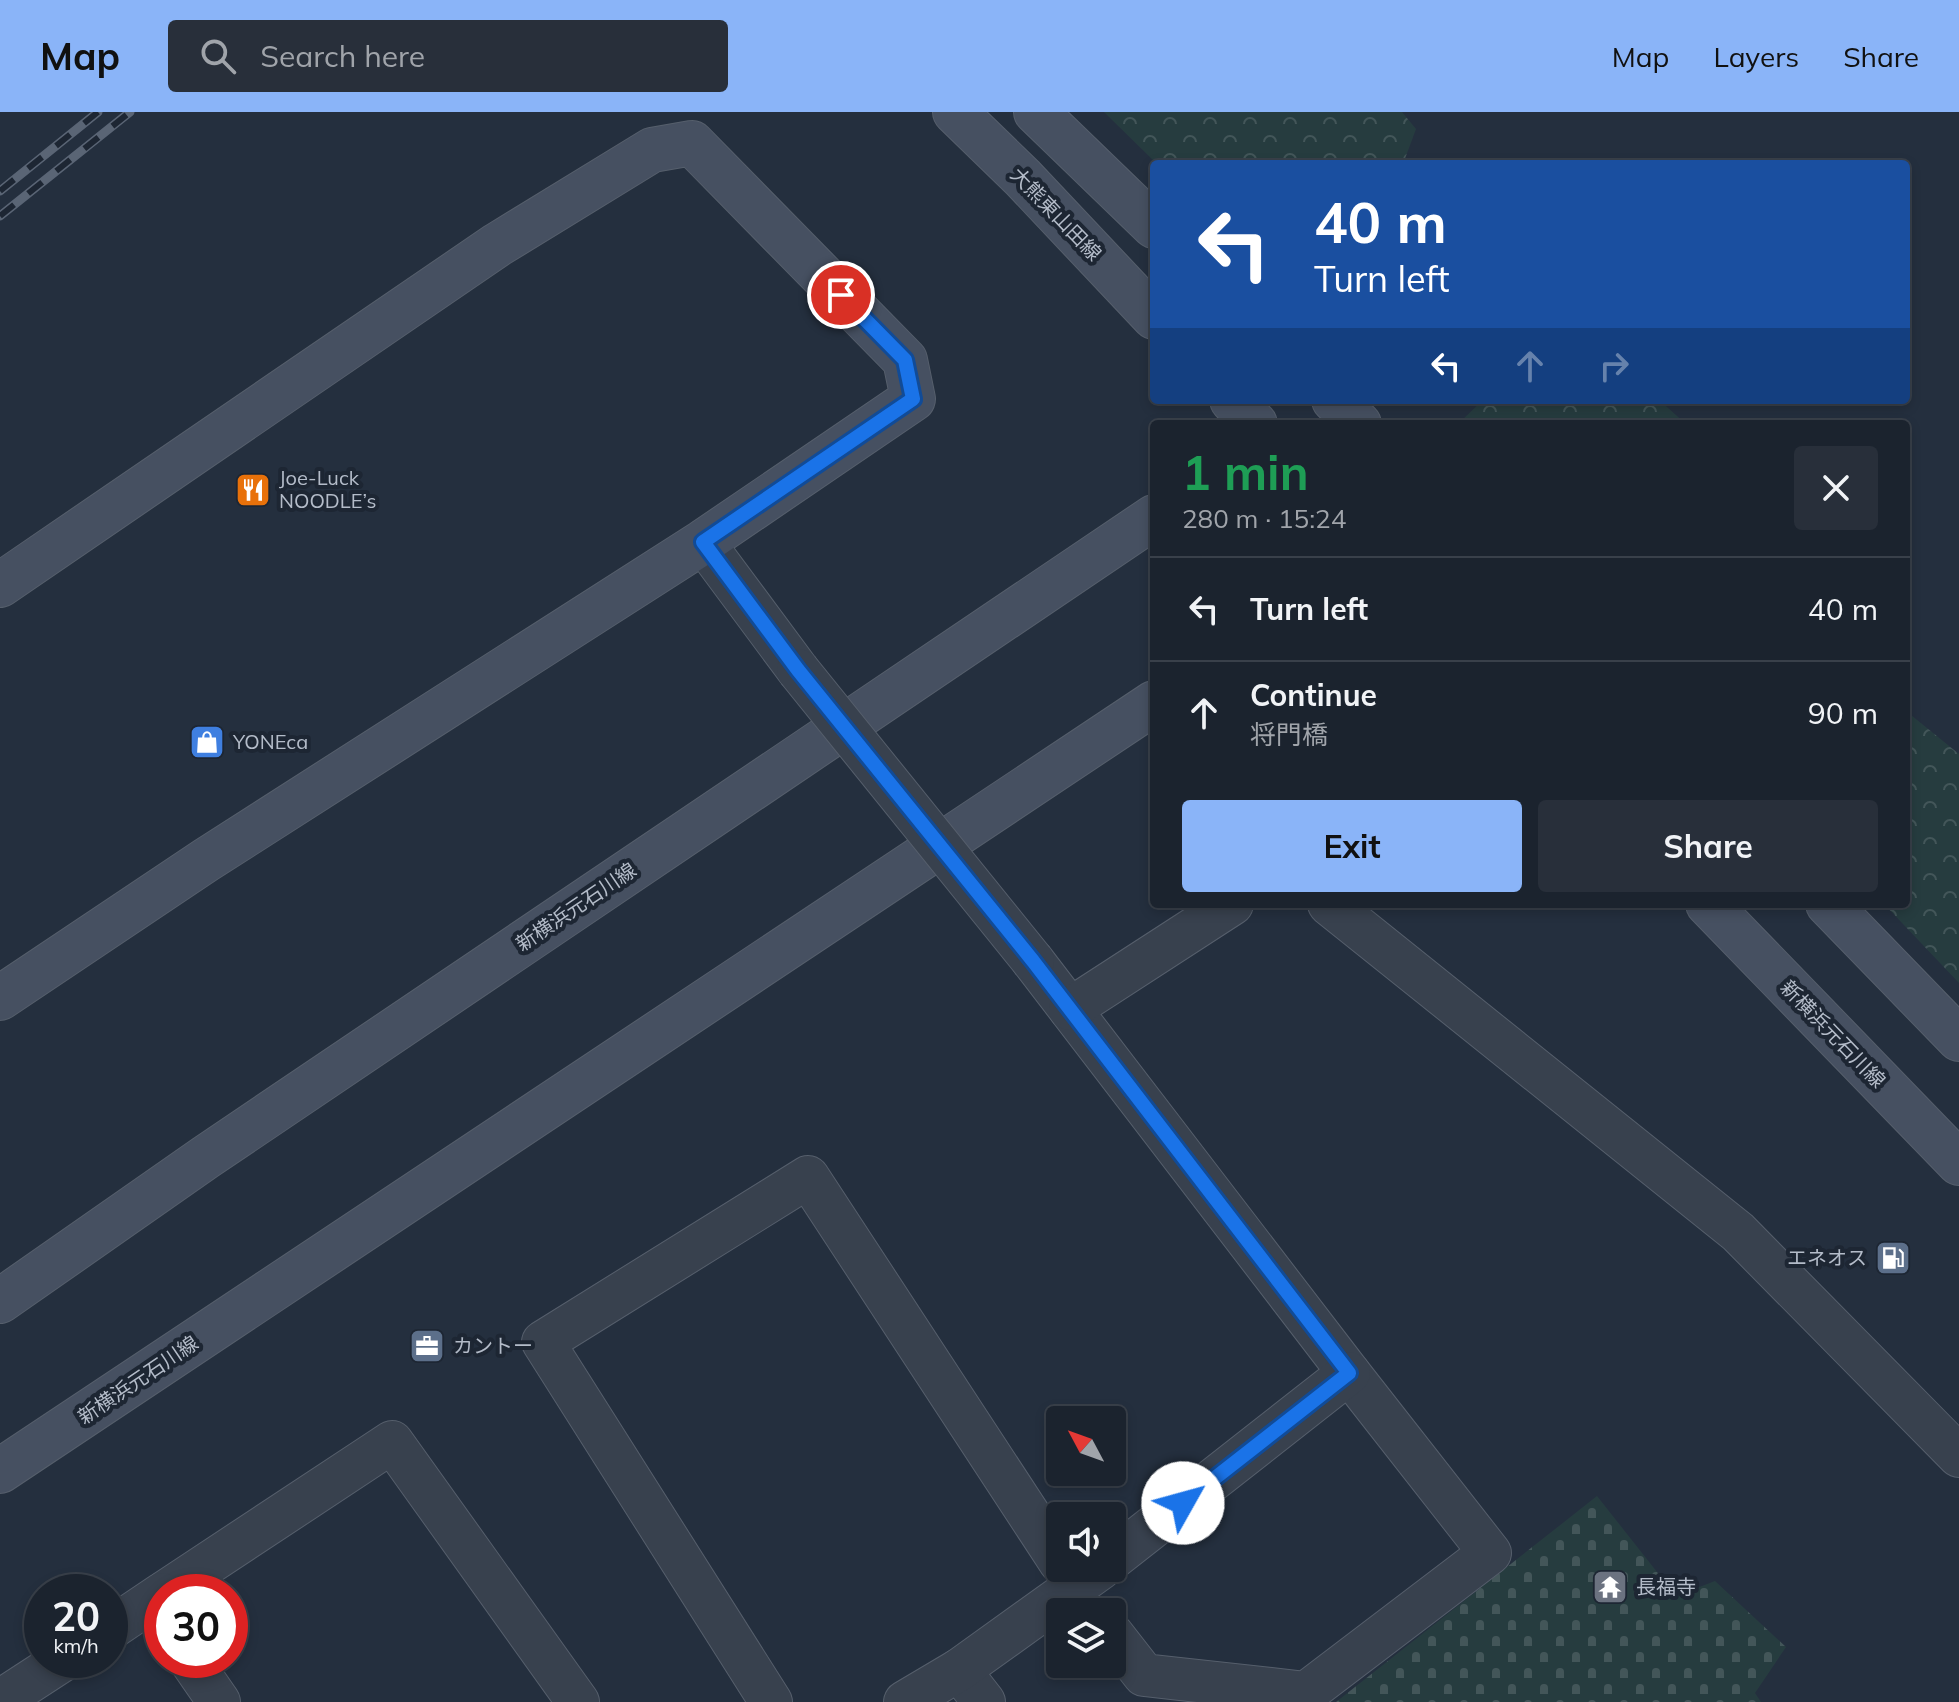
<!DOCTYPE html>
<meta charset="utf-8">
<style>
:root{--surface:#1b232e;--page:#282f3a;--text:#f1f3f6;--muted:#a0a4aa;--line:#39404a;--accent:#8ab4f8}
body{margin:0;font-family:Mulish,"Noto Sans JP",sans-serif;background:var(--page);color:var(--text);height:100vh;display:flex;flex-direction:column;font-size:30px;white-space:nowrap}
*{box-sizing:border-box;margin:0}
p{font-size:26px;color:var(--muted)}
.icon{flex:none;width:44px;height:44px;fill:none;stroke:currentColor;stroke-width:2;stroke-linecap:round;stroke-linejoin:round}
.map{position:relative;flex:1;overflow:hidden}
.drawer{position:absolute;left:1150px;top:308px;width:760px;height:488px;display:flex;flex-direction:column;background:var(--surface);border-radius:8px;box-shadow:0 4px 12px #0003,0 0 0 2px var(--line)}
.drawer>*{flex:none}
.top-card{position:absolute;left:1150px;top:48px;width:760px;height:244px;border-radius:8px;box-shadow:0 4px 12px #0003,0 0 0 2px var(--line);background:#1a4fa0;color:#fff;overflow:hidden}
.needle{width:52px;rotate:311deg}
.tools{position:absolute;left:1046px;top:1294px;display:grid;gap:16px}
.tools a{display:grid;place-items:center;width:80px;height:80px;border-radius:8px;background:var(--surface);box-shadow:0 4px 12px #0003,0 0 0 2px var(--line);font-size:40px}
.speed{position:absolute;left:24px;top:1462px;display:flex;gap:16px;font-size:40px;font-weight:700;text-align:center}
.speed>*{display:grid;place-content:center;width:104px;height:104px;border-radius:50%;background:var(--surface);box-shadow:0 4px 12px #0003,0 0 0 2px var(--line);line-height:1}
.speed small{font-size:20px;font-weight:400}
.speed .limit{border:12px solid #d22;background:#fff;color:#111}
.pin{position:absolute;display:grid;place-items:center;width:68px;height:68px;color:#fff;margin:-34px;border:4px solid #fff;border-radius:50%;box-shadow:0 2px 8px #0007}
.me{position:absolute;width:88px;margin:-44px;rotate:52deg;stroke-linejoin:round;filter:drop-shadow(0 0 6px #0008)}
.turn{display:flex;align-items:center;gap:28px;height:168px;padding:0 32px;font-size:36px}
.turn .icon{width:104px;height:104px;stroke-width:2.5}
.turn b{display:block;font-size:56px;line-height:68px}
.lanes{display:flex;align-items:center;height:76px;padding:0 32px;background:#0003;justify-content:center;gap:40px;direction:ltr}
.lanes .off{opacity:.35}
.round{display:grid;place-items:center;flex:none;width:84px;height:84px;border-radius:8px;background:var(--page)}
.head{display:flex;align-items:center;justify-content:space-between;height:136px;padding:0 32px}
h1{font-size:48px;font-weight:700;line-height:60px;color:#1e9e55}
.button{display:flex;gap:16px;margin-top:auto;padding:16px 32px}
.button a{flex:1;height:92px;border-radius:8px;background:var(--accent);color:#111;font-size:32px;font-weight:700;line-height:92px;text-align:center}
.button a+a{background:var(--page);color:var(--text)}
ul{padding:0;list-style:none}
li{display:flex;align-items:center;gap:24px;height:104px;padding:0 32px;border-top:2px solid var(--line)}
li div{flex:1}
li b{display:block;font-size:30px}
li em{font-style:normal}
header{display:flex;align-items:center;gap:48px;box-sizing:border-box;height:112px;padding:0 40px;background:var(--accent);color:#111}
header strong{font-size:38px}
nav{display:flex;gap:44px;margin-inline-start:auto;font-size:28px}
.search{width:560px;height:72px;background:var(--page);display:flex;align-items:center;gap:20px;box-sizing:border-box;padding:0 28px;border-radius:8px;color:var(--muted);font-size:30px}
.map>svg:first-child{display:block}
.forest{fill:url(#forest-crowns)}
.cemetery{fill:url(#cemetery-stones)}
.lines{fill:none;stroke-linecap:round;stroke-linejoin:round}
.street-casing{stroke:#565f6c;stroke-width:44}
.secondary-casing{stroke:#565f6c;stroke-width:46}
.street{stroke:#38414e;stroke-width:42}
.secondary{stroke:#465061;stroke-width:44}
.rail-casing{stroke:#5a6575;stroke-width:9}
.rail{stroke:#1d2633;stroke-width:6;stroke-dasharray:18;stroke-linecap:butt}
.street-bridge-casing{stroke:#565f6c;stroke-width:44;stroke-linecap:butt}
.street-bridge{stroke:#38414e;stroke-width:42}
.route-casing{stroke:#114b97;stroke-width:20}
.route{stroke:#1a73e8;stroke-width:14}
.labels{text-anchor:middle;stroke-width:8;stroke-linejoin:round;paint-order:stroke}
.street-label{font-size:20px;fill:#b4bcc9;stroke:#1d2633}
.poi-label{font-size:20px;fill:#b4bcc9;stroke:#1d2633;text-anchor:start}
</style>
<header>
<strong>Map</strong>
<div class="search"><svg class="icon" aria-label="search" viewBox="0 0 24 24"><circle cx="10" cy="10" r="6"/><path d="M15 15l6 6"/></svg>Search here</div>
<nav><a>Map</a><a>Layers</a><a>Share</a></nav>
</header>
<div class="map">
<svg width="1959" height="1590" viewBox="0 0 1959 1590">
<defs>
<pattern id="forest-crowns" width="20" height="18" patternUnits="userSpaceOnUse" patternTransform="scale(2)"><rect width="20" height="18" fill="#263c3f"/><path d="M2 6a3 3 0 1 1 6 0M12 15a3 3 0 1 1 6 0" fill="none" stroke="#435659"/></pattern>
<pattern id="cemetery-stones" width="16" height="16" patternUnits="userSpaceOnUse" patternTransform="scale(2)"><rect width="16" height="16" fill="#263c3f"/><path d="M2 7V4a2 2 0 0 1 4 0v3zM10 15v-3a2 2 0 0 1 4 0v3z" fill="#435659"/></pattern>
</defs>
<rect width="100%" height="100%" fill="#242f3e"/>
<g class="forest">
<polygon points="1104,0 1402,0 1416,17 1403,52 1157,52"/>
<polygon points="1483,288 1659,288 1686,312 1458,312"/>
<polygon points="1906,599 1959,642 1959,871 1884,792 1906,792"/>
</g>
<polygon class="cemetery" points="1597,1384 1676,1484 1715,1469 1786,1535 1755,1581 1761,1590 1336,1590"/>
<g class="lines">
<g class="street-casing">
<g id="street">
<polyline points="703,430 798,558"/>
<polyline points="1329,792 1738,1120 1959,1344"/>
<polyline points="1033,849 1349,1261 1490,1441 1306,1581 1144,1563 1112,1522"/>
<polyline points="1070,897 1232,792"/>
<polyline points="1112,1447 1349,1261"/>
<polyline points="165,1480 392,1330 578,1590"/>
<polyline points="110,1517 162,1482"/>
<polyline points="190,1548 219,1590"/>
<polyline points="959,1558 984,1590"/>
<polyline points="0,1589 63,1548"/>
<polyline points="771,1590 543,1230 808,1065 1060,1450"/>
<polyline points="905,1590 959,1558 1101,1456"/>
</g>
</g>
<g class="secondary-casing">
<g id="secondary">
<polyline points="955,0 1023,66 1154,205"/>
<polyline points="1036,0 1154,114"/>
<polyline points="1232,288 1255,312"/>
<polyline points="1334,288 1359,312"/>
<polyline points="0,473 497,133 652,38 692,31 905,248 913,287 703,430 206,748 0,886"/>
<polyline points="1708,792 1959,1051"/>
<polyline points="1828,792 1959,927"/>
<polyline points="0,1189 206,1045 1154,405"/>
<polyline points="0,1359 1154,591"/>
</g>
</g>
<use href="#street" class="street"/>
<use href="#secondary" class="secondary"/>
<g class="rail-casing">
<g id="rail">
<polyline points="0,79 98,0"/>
<polyline points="0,104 130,0"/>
</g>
</g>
<use href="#rail" class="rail"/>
<g class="street-bridge-casing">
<polyline id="street-bridge" points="798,558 1033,849"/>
</g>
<use href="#street-bridge" class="street-bridge"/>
</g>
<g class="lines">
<g class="route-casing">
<polyline id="route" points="841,183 905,248 913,287 703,430 798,558 1033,849 1349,1261 1183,1391"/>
</g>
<use href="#route" class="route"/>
</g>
<defs>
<g id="restaurant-square" transform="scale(1.8)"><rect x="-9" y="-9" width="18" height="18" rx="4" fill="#e8710a" stroke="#1d2633"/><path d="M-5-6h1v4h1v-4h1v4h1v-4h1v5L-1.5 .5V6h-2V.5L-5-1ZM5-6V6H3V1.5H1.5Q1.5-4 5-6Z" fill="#fff"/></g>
<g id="shop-square" transform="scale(1.8)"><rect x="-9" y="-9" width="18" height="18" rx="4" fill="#3f7fe0" stroke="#1d2633"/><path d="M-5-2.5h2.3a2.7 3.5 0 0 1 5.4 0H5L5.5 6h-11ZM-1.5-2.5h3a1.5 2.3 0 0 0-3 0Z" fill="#fff"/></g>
<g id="fuel-square" transform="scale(1.8)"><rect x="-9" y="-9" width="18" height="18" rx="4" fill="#5c6f8a" stroke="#1d2633"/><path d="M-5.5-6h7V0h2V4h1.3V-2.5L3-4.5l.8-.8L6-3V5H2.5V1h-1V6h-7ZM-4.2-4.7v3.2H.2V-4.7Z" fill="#fff"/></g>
<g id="office-square" transform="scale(1.8)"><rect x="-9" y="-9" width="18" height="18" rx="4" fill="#5c6f8a" stroke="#1d2633"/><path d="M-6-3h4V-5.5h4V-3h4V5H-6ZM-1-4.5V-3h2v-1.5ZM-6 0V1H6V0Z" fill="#fff"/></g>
<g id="temple-square" transform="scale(1.8)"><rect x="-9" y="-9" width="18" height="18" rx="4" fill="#6b7280" stroke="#1d2633"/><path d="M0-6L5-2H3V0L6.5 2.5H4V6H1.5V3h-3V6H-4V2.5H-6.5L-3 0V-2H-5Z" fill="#fff"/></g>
</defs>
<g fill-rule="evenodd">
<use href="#restaurant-square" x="253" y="378"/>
<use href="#shop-square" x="207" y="630"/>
<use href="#fuel-square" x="1893" y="1146"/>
<use href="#office-square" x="427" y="1234"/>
<use href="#temple-square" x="1610" y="1475"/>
</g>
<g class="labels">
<g class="street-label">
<text transform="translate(1056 102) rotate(46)" y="7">大熊東山田線</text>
<text transform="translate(576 795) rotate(-34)" y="7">新横浜元石川線</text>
<text transform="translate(1833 922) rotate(46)" y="7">新横浜元石川線</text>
<text transform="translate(138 1268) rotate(-34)" y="7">新横浜元石川線</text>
</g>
<g class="poi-label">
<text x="279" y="373">Joe-Luck<tspan x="279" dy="23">NOODLE’s</tspan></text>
<text x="233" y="637">YONEca</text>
<text x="1867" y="1153" text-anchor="end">エネオス</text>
<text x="453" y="1241">カントー</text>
<text x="1636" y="1482">長福寺</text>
</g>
</g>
</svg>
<div class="tools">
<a><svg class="needle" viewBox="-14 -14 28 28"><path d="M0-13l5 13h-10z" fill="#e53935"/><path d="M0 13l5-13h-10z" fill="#a0a4aa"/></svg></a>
<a><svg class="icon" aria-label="sound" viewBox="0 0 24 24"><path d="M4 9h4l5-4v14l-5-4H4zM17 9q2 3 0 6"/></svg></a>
<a><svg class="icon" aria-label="layers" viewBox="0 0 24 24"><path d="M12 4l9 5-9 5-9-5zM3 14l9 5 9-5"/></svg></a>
</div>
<div class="speed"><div>20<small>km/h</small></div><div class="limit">30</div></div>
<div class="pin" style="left:841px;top:183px;background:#d93025"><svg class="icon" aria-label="arrive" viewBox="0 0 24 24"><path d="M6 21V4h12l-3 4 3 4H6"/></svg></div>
<svg class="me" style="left:1183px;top:1391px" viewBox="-20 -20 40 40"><circle r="19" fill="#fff"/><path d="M0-13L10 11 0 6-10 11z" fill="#1a73e8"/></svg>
<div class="top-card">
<div class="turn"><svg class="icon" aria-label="left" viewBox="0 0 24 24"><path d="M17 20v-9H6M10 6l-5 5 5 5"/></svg><div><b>40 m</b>Turn left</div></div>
<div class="lanes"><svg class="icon" aria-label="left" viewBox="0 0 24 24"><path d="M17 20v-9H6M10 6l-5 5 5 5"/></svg><svg class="icon off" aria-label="ahead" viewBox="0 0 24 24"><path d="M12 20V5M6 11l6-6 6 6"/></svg><svg class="icon off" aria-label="right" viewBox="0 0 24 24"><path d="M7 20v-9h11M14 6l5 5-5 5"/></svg></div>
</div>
<section class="drawer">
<div class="head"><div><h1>1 min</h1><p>280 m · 15:24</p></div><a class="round"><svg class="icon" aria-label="close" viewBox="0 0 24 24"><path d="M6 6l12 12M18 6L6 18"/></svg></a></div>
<ul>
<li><svg class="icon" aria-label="left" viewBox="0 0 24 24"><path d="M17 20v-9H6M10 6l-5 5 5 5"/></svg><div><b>Turn left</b></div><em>40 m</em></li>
<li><svg class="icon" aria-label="ahead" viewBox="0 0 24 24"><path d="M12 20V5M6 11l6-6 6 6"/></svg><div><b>Continue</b><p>将門橋</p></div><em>90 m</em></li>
</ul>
<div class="button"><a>Exit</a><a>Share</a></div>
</section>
</div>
